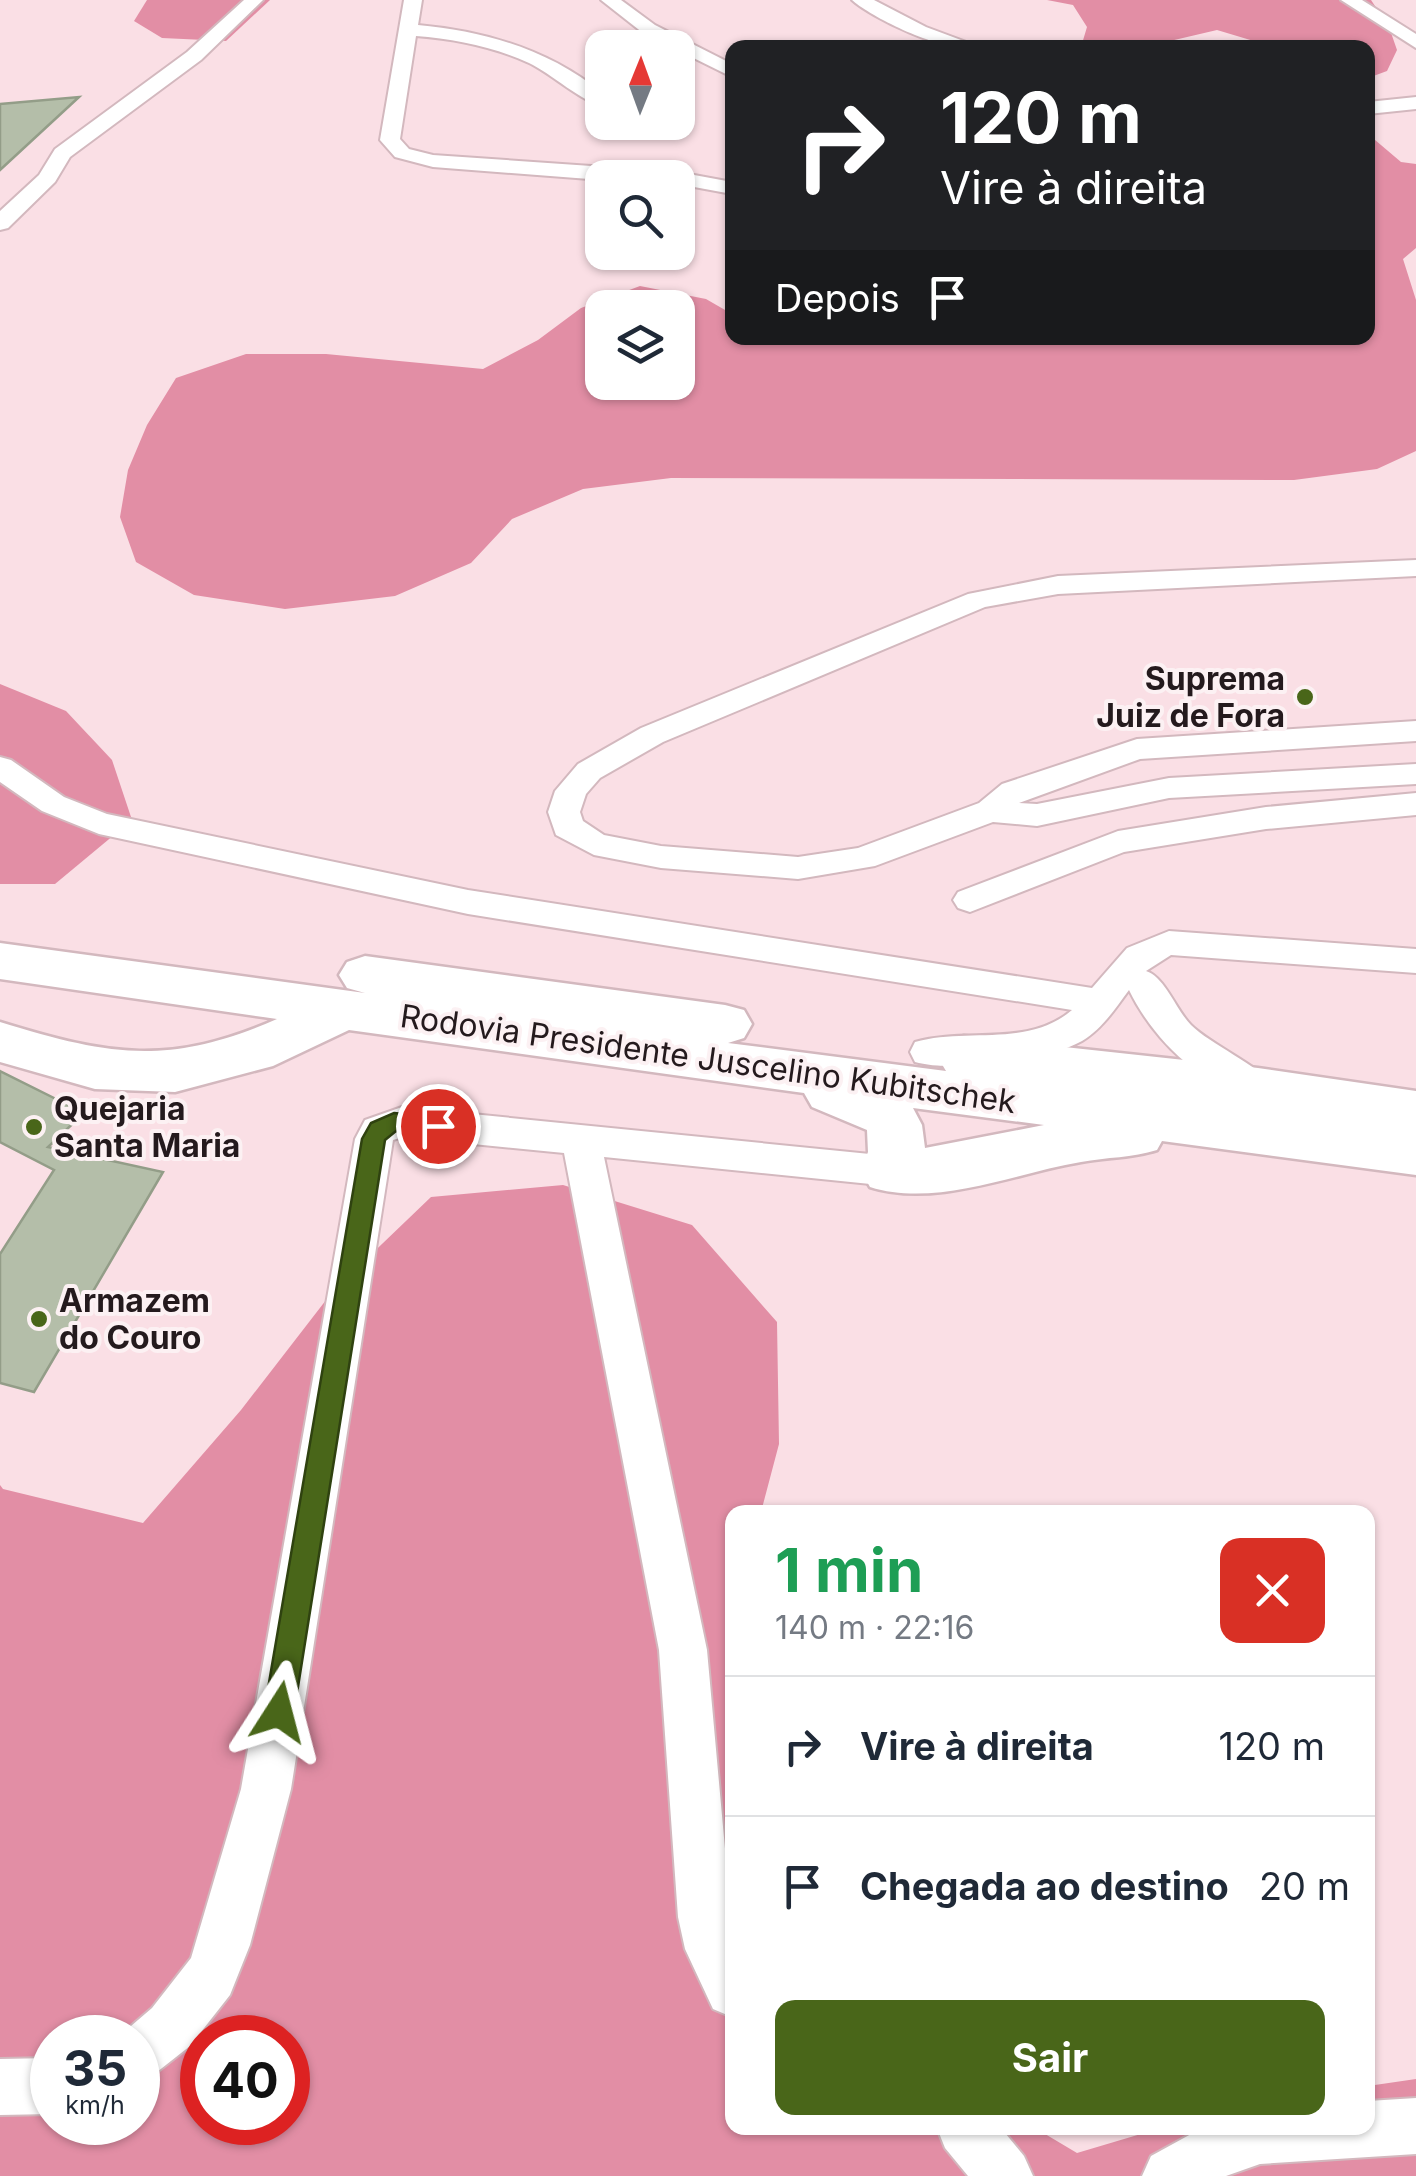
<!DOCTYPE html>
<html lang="pt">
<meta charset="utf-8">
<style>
:root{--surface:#fff;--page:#f6f6f7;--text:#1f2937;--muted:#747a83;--line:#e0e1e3;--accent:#496619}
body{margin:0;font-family:Inter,sans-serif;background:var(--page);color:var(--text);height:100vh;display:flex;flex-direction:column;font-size:38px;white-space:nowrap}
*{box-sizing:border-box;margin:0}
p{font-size:32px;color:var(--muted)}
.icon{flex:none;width:55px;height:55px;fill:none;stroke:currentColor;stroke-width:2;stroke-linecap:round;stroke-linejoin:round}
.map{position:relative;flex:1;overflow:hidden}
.details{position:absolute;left:725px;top:1505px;width:650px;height:630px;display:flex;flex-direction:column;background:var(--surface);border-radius:20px;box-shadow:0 2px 8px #0004}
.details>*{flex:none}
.banner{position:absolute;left:725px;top:40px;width:650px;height:305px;border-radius:20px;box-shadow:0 2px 8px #0004;background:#202124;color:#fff;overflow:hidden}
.needle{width:65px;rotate:1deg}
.tools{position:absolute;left:585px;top:30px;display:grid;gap:20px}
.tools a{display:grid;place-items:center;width:110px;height:110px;border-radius:20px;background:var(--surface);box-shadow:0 2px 8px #0004;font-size:50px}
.speed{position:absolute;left:30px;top:2015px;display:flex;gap:20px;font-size:50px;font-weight:700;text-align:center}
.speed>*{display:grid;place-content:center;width:130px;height:130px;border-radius:50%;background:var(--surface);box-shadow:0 2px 8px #0004;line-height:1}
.speed small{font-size:25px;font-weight:400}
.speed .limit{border:15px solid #d22;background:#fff;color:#111}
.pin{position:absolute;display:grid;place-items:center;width:85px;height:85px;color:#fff;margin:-42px;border:5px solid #fff;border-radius:50%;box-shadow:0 2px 10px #0007}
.me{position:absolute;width:110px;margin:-55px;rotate:9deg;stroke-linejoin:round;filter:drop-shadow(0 0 8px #0008)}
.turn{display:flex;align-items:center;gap:35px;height:210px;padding:0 50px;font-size:45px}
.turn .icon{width:130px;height:130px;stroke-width:2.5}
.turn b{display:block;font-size:70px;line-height:85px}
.then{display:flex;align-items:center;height:95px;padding:0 50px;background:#0003;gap:20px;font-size:38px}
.round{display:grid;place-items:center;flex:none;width:105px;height:105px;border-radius:20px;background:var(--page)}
.overview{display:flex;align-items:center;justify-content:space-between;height:170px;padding:0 50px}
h1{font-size:60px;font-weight:700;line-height:75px;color:#1e9e55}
.cta{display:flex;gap:20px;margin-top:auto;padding:20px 50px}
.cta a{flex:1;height:115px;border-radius:20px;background:var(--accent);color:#fff;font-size:40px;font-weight:700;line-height:115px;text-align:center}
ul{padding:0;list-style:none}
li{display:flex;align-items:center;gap:30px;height:140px;padding:0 50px;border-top:2px solid var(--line)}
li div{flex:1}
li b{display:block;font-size:38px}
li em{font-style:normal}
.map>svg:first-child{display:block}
.forest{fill:#e28ea5;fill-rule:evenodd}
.building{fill:#b4bea9;stroke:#939d88;stroke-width:2.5}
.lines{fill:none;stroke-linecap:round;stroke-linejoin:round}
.minor-casing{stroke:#d3b8be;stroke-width:4}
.highway-casing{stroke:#d3b8be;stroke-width:5}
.minor{fill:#fff;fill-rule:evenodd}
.highway{fill:#fff;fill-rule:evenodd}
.route{fill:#496619;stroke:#2f4210;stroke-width:2.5}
.poi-dot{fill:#496619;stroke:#fcf1f3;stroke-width:4}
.labels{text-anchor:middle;stroke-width:8;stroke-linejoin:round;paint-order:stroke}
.poi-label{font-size:32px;font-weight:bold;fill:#241a1d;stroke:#fcf1f3;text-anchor:start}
.street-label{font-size:32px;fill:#241a1d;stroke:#fcf1f3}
</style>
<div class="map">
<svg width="1416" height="2176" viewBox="0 0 1416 2176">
<rect width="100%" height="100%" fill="#fadfe5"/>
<g class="forest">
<polygon points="147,0 270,0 226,41 162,38 134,21"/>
<polygon points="1047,0 1371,0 1389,27 1397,50 1387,71 1368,78 1368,48 1274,47 1217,30 1170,41 1172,47 1081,47 1087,27 1073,5"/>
<path d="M1368 134 1401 162 1416 164V248L1403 259 1416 300V451L1377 469 1294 480 671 478 583 489 512 519 471 563 395 596 285 609 194 595 136 562 120 517 128 470 147 425 176 378 246 354H326L483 369 538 340 581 308 640 286 706 299 732 314V338H1368ZM602 308H678V382H602Z"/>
<polygon points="0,684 66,711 112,760 132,820 55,884 0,884"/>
<path d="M563 1185 692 1225 777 1322 779 1444 761 1512H732V2128H1035L1077 2153 1161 2128H1368V2086L1416 2079V2176H0V1485L3 1489 143 1523 241 1410 333 1291 431 1197ZM52 2038H138V2122H52ZM202 2038H288V2122H202Z"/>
</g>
<g class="building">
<polygon points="79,97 0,170 0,104"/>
<polygon points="0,1071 84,1113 48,1147 163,1172 34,1392 0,1383 0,1254 54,1170 0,1142"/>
</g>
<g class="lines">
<g class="minor-casing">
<g id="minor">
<polygon points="244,0 263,0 201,60 70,157 55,182 8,228 0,230 0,211 39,175 55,149 187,52"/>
<path d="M404 0H422L418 25C485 31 550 50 602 93V105C586 105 549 72 529 63 494 47 455 39 416 36L400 139 409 149 433 155 678 172 732 182V194L678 184V178L602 180 433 167 395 157 380 140Z"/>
<polygon points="601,0 621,0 655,25 732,64 732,77 643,33"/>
<path d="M852 0H874L926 27 969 43C950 57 869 16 852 0Z"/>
<polygon points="1341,0 1362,0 1416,34 1416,48"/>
<polygon points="1416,97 1416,109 1368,114 1368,102"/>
<polygon points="1416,560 1416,576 1058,594 985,607 663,742 600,778 586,794 580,812 583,821 604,835 661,846 798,857 858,848 979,803 1002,784 1137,739 1416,721 1416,741 1140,759 1019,803 1037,804 1169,778 1416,764 1416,784 1169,798 1037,826 993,822 875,866 798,879 661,868 594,855 556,835 548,812 555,791 578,764 641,728 968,594 1058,576"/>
<path d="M0 757 11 760 64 797 107 814 468 890 1092 988 1127 948 1169 931 1416 949V973L1171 955 1146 971C1165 977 1176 1010 1191 1025 1211 1045 1264 1068 1274 1087L1268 1097 1255 1101C1200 1084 1154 1041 1129 990 1115 1009 1102 1029 1082 1041 1046 1061 953 1073 915 1062L910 1052 915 1042C966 1027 1028 1048 1072 1010L468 914 99 834 42 811 0 782Z"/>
<polygon points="1416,793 1416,815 1266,829 1124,852 970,912 958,908 953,900 958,892 1118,831 1266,807"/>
<polygon points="402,1107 890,1156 904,1160 910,1171 904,1182 890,1186 604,1157 707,1650 732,1926 732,2017 713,2009 685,1949 678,1917 659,1650 564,1153 403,1137 393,1140 291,1789 250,1945 230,1995 190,2046 157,2072 138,2081 138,2038 117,2038 152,2008 191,1958 241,1789 355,1139 365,1120"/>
<polygon points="52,2058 52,2114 0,2115 0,2059"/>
<polygon points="1416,2098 1416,2154 1260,2164 1226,2176 1142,2176 1151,2156 1202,2128 1368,2128 1368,2101"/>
<polygon points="937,2128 1001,2128 1024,2156 1033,2176 968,2176 945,2148"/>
</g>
</g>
<g class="highway-casing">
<path id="highway" d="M0 943 365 993 347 988 339 975 347 962 365 956 725 1005 744 1010 752 1024 744 1038 728 1043 946 1071 937 1056 945 1042 964 1036 1258 1068 1416 1091V1175L1162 1141 1157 1150C1132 1158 1107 1157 1081 1162 1015 1173 936 1208 870 1187L861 1171 868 1152 867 1130 812 1107 804 1093 349 1030 273 1066 175 1092 95 1089 0 1062V1022C110 1056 169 1066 277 1019L0 979ZM913 1108 1044 1125 925 1148 922 1125Z"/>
</g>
<use href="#minor" class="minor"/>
<use href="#highway" class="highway"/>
</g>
<polygon class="route" points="394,1113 438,1117 450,1126 438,1134 396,1131 385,1140 294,1712 289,1723 279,1727 268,1723 264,1712 362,1139 371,1123"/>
<g class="poi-dot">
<circle cx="1305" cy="697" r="10"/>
<circle cx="34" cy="1127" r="10"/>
<circle cx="39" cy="1319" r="10"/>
</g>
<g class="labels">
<g class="poi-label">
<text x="1285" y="690" text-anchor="end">Suprema<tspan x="1285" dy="37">Juiz de Fora</tspan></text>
<text x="54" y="1120">Quejaria<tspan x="54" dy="37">Santa Maria</tspan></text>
<text x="59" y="1312">Armazem<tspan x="59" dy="37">do Couro</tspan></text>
</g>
<g class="street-label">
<text transform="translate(708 1059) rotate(8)" y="11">Rodovia Presidente Juscelino Kubitschek</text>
</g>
</g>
</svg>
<div class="tools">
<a><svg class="needle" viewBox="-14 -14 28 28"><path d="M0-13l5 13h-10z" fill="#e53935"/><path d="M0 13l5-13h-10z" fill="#747a83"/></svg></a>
<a><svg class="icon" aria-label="search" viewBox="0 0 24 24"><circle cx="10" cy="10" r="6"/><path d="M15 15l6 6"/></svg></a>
<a><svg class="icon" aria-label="layers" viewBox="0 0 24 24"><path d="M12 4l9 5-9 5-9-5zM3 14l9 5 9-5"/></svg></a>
</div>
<div class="speed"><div>35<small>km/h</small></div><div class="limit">40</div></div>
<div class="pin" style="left:438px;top:1126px;background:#d93025"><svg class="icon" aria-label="arrive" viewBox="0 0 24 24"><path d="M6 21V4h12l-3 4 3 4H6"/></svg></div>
<svg class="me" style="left:279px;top:1712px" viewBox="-20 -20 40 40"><path d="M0-17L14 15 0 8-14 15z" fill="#496619" stroke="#fff" stroke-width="4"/></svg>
<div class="banner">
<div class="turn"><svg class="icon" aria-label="right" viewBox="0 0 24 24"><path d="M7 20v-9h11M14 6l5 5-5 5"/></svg><div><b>120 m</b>Vire à direita</div></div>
<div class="then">Depois<svg class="icon" aria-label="arrive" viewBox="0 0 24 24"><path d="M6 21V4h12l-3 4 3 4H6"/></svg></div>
</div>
<section class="details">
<div class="overview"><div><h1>1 min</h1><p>140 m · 22:16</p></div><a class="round" style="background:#d93025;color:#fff"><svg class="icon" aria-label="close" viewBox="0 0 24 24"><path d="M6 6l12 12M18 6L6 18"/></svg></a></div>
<ul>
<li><svg class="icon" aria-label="right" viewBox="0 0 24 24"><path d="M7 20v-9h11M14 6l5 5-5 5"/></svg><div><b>Vire à direita</b></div><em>120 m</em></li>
<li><svg class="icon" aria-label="arrive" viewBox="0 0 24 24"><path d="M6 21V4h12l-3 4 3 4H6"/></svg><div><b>Chegada ao destino</b></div><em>20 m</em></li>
</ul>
<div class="cta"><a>Sair</a></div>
</section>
</div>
